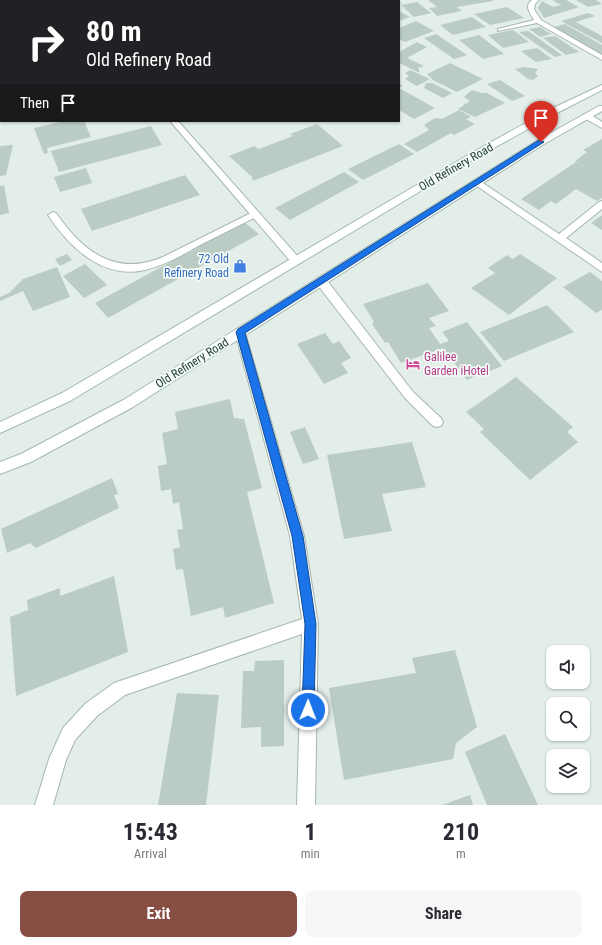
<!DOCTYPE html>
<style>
:root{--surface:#fff;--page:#f7f7f7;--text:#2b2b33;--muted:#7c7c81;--accent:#874e43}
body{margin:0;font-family:"Roboto Condensed",sans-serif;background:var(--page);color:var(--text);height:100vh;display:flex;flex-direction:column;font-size:15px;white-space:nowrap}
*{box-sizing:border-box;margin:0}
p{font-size:13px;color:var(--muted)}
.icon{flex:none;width:22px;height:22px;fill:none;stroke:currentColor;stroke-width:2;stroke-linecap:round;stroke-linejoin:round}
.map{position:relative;height:805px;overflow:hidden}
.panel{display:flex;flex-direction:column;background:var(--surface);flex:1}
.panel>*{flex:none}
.guide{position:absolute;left:0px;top:0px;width:400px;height:122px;box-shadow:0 1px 3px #0004;background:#202124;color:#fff;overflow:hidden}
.tools{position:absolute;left:546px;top:645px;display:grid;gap:8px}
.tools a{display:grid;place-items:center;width:44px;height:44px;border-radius:8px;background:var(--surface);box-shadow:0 1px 3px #0004;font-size:20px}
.pin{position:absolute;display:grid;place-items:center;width:34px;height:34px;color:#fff;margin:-41px -17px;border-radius:50% 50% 50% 0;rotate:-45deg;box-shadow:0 0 4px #0007}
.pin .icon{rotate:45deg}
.me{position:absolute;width:44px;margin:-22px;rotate:1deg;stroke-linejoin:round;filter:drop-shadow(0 0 3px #0008)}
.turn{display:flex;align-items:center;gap:14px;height:84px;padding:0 20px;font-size:18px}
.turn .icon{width:52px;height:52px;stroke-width:2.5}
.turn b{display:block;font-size:28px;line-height:34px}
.then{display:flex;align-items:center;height:38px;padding:0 20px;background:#0003;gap:8px;font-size:15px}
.eta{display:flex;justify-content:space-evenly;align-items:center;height:68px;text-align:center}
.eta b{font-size:24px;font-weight:700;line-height:28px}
.cta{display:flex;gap:8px;margin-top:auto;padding:8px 20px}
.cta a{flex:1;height:46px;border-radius:8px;background:var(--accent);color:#fff;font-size:16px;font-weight:700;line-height:46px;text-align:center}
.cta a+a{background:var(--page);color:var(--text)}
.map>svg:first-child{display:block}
.building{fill:#bbccc4}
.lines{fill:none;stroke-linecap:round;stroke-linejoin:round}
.lane-casing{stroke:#a5b6b0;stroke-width:2}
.street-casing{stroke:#a5b6b0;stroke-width:2}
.secondary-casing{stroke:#a1bab0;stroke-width:2}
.lane{fill:#fff;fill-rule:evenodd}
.street{fill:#fff;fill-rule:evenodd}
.secondary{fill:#fff;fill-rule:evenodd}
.route{fill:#1a73e8;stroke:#114b97}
.labels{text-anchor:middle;stroke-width:3.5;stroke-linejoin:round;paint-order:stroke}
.street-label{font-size:12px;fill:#224037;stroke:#f4faf7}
.shop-label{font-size:12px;fill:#366cbe;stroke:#f4faf7;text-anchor:end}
.hotel-label{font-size:12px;fill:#b23c85;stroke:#f4faf7;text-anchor:start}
</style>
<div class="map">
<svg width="602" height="805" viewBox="0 0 602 805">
<rect width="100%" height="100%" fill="#e3eee9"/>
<g class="building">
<polygon points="428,0 493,0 493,1 457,7 462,11 437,16 429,8 437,7"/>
<polygon points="552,0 566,0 579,7 544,18 538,8 542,1 553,7 561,5"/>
<polygon points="576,0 596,0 602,4 588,7"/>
<polygon points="417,2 431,13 414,17 401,5"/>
<polygon points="507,7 524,18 490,25 474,14"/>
<polygon points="399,11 410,17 399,21"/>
<polygon points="588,13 595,16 576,22 602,36 602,43 561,21"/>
<polygon points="472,17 486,27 453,35 440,25"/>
<polygon points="416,21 434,31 405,42 399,39 399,28"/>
<polygon points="565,24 602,45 602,55 554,27"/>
<polygon points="540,27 551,34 540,37 529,29"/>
<polygon points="513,30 529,42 503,48 488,35"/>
<polygon points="528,31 562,55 555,57 519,32"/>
<polygon points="436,34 467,55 454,59 424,38"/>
<polygon points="479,35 504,54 483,59 459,40"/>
<polygon points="555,36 579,52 566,55 543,38"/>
<polygon points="417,42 427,47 407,58 424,66 418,68 420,73 399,63 399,52"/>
<polygon points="537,48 552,59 536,62 521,51"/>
<polygon points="450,63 483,79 457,92 433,80 427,74"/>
<polygon points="524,67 538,69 535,73 538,76 533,80 528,79 515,69"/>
<polygon points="410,70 430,79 417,86 405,79 409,76 405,73"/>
<polygon points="500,80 525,96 512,101 487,84"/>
<polygon points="399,83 403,86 399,88 435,108 414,119 399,110"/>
<polygon points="426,83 432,83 452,93 443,98 424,88"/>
<polygon points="472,90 482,93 487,93 505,103 475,117 458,109 470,101 464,97"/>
<polygon points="459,110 471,117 466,119 475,124 454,135 451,133 417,152 404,144 429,130 424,125 435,118 442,119"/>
<polygon points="64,121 84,121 91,137 47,148 48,153 44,154 34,128"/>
<polygon points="317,124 343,146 253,181 252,177 229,156 254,146 259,149 293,136 290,134"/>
<polygon points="151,126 162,145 59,172 51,151"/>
<polygon points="602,139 602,198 597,201 576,189 556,204 551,201 539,210 521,199 576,162 590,170 575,161 587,152 583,150"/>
<polygon points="399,144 414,154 363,180 348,169"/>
<polygon points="13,145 6,175 0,176 0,146"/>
<polygon points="86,168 92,183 60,192 54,177"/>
<polygon points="344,172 359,182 290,220 275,208"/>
<polygon points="185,175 200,195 92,231 81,209"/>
<polygon points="4,185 9,213 0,215 0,186"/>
<polygon points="602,215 602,230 591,223"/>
<polygon points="244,222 259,234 108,318 95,303"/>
<polygon points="67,254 72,260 60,266 55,259"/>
<polygon points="520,254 557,278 509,315 471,288 495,273 488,268 507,255 513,259"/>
<polygon points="85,264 107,285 84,298 63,276"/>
<polygon points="57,267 70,297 33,311 23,291 0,301 0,297 9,293 23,279"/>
<polygon points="590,272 602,281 602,310 596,313 563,287"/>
<polygon points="428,283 449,311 429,318 436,326 429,328 440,344 449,341 442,332 467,322 502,366 467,380 443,348 401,363 388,342 385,343 372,324 374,322 363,304"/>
<polygon points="547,305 574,332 504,361 480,332"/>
<polygon points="325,333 333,344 339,341 351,358 341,363 348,373 324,384 297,344"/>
<polygon points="516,377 573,427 567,432 578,442 530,480 480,432 484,429 466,412"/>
<polygon points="230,399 234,418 244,419 262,488 247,492 274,603 225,618 223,607 191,616 183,569 176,570 173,549 180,547 177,530 183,529 179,502 173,504 171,489 161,491 158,466 167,464 162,433 178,429 175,412"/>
<polygon points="305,427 319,459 303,464 290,432"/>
<polygon points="412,442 426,487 382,494 392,531 344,539 327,455"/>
<polygon points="112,478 118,494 114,495 119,508 36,548 30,543 7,553 1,529"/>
<polygon points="114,576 128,652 16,696 10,617 28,610 27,600 60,588 60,596"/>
<polygon points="455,650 477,727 456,743 453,759 344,780 329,688 416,673 412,658"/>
<polygon points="284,660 284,746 261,747 261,727 241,728 243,671 254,671 255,661"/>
<polygon points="177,693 219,695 206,805 158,805"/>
<polygon points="505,734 538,805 487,805 465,752"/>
<polygon points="470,795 473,805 442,805"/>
</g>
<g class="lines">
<g class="lane-casing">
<g id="lane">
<polygon points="584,114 590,114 602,122 602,128 584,118"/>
<polygon points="477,179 559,234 599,202 602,201 602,209 566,238 602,263 602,272 474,184 473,182"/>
<path d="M255 211 258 212 260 214 258 216C238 226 218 236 198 246 181 256 165 265 145 270 103 280 69 247 48 215L53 212 56 213C83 252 116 277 163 257Z"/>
<polygon points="321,277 325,278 413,392 441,418 443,422 441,426 437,427 433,426 405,398 317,284 316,281 317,278"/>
</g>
</g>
<g class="street-casing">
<g id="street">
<rect x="19" y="0" width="6" height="1"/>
<rect x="130" y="0" width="6" height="1"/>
<polygon points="288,0 294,0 295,1 289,1"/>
<path d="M532 0H539L535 4 534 9 541 20 602 55V60L537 23 498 31V29L534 20C530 13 524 6 532 0Z"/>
<polygon points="170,121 178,121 300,259 301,261 300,263 292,263"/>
<polygon points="240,328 244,329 245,332 304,536 318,624 315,805 297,805 302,634 125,695 97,716 75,740 66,760 53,805 35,805 49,759 63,728 85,704 114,683 302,619 290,536 235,332 236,329"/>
</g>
</g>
<g class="secondary-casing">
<g id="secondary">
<polygon points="602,85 602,90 557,113 474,159 70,401 0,433 0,422 62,393 468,155 551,109"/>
<polygon points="599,106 602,106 602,111 544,144 133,407 31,462 0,474 0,462 21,454 125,399 538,140"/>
</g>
</g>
<use href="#lane" class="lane"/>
<use href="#street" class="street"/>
<use href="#secondary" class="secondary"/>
</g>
<polygon class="route" points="539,140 544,142 245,333 303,536 316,624 314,710 312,715 308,717 303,715 302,710 305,624 292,536 236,332 238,329"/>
<defs>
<g id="shop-bare" transform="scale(1.08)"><path d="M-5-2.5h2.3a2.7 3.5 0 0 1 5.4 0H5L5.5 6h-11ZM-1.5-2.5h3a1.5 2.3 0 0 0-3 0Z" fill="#3f7fe0" stroke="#f4faf7" stroke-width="2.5" paint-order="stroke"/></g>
<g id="hotel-bare" transform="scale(1.08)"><path d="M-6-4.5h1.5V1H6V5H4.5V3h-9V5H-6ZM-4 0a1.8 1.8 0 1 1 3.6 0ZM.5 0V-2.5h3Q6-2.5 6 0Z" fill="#d1479c" stroke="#f4faf7" stroke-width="2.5" paint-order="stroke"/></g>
</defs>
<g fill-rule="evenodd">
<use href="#shop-bare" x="240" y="266"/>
<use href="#hotel-bare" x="413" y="364"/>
</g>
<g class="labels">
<g class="street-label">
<text transform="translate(456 167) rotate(-30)" y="4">Old Refinery Road</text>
<text transform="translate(192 363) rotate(-32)" y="4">Old Refinery Road</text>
</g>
<g class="shop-label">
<text x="229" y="263">72 Old<tspan x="229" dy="14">Refinery Road</tspan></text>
</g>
<g class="hotel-label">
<text x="424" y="361">Galilee<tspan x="424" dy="14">Garden iHotel</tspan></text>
</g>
</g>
</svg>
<div class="tools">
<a><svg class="icon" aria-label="sound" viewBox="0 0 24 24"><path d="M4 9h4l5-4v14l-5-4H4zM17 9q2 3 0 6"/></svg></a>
<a><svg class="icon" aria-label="search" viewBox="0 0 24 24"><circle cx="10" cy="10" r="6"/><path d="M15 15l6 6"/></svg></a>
<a><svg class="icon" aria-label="layers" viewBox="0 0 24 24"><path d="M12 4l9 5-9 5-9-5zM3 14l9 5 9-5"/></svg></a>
</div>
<div class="pin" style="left:541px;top:142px;background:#d93025"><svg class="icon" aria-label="arrive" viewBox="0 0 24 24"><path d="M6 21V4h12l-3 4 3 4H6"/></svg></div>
<svg class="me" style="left:308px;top:710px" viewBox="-20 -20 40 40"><circle r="17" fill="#1a73e8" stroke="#fff" stroke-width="3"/><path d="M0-11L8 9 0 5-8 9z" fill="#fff"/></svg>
<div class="guide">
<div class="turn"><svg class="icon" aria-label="right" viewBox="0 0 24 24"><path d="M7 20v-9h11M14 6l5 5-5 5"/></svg><div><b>80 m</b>Old Refinery Road</div></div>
<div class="then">Then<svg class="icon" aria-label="arrive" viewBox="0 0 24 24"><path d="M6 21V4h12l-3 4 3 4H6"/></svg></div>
</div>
</div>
<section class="panel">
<div class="eta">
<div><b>15:43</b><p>Arrival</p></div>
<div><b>1</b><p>min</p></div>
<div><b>210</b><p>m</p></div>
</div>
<div class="cta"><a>Exit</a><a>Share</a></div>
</section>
